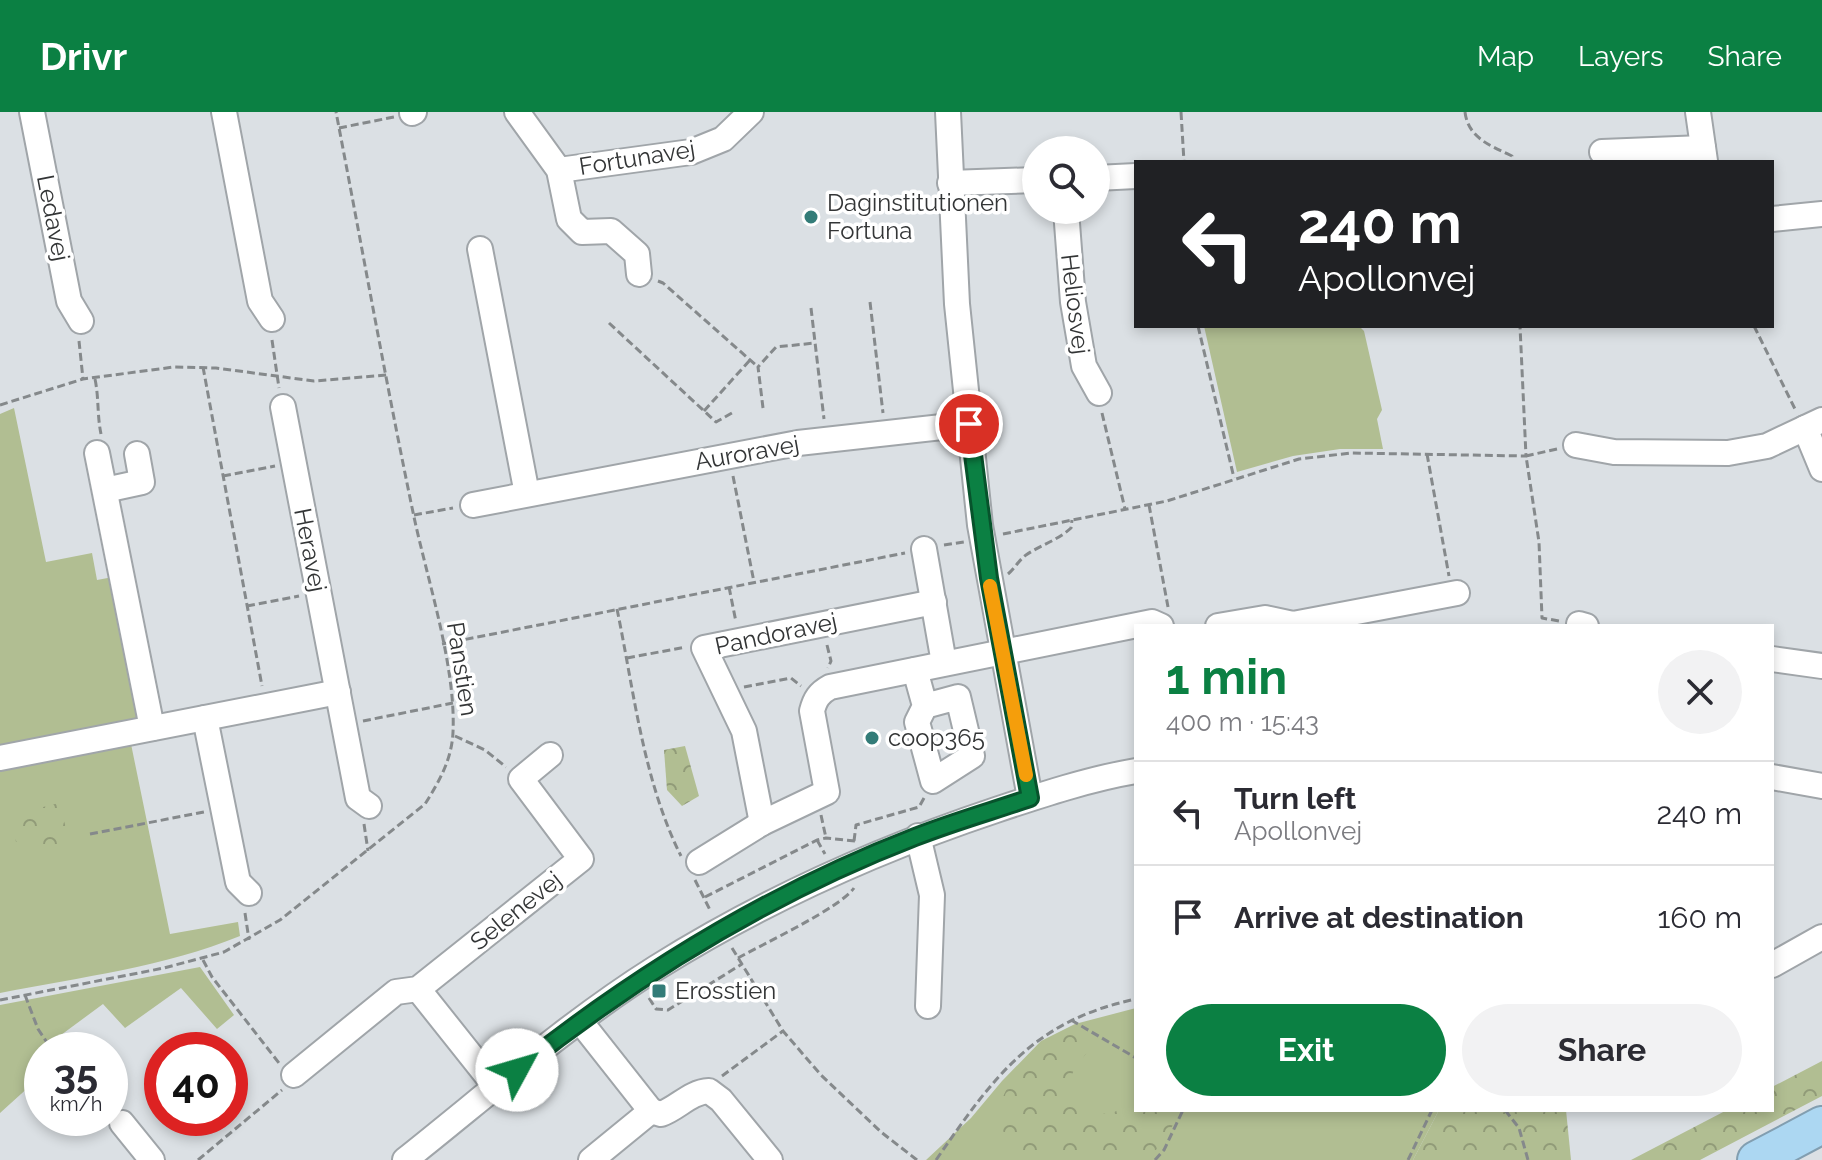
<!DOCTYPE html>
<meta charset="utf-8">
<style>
:root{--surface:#fff;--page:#f2f2f3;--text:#2b2b33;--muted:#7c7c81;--line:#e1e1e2;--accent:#0b8043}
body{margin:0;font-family:Raleway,sans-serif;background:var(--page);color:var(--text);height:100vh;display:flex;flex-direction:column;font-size:30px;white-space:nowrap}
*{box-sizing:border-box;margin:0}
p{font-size:26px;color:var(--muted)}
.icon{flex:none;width:44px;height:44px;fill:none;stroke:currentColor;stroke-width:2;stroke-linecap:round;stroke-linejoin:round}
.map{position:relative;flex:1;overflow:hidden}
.details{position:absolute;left:1134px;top:512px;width:640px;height:488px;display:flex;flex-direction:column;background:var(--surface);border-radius:0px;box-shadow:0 4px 12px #0003}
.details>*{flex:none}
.banner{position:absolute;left:1134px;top:48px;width:640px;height:168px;border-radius:0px;box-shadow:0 4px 12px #0003;background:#202124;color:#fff;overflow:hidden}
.fabs{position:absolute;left:1022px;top:24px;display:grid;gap:16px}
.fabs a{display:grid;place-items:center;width:88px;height:88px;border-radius:50%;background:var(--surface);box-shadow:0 4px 12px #0003;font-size:40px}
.speed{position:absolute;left:24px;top:920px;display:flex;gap:16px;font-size:40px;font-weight:700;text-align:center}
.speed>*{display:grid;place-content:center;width:104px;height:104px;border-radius:50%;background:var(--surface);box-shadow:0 4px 12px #0003;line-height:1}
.speed small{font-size:20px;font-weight:400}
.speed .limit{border:12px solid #d22;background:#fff;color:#111}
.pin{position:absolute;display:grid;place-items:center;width:68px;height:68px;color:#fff;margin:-34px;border:4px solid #fff;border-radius:50%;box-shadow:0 2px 8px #0007}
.me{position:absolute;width:88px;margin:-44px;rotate:51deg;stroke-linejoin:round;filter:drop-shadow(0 0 6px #0008)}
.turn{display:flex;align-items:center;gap:28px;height:168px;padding:0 32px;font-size:36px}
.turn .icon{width:104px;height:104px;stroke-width:2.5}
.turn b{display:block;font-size:56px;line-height:68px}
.round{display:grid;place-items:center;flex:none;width:84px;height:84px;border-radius:42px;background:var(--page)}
.head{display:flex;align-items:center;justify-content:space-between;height:136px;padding:0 32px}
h1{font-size:48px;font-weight:700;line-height:60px;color:var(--accent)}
.primary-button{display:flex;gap:16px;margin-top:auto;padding:16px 32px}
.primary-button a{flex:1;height:92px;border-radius:48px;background:var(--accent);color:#fff;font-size:32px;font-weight:700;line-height:92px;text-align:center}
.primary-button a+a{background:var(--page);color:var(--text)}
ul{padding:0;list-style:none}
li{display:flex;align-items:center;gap:24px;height:104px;padding:0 32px;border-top:2px solid var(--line)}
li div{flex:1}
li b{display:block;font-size:30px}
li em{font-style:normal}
header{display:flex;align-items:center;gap:48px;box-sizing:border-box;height:112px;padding:0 40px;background:var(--accent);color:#fff}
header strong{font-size:38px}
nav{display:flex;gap:44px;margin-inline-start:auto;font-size:28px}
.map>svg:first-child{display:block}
.green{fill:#b1be92}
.forest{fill:url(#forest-crowns)}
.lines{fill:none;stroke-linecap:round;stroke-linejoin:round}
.minor-casing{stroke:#a0a5a9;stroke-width:28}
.highway-casing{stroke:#829eb0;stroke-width:40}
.path{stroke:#85898b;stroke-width:3;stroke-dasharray:8 4;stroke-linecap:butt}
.minor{stroke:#fff;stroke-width:24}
.highway{stroke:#acd7f2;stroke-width:36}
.route-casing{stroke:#07532c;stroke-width:20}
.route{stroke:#0b8043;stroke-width:14}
.slow{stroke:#f59e0b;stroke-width:14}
.poi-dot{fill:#337c78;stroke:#fff;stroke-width:3}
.labels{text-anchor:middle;stroke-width:7;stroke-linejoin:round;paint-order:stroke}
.street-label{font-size:24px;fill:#333536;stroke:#fff}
.poi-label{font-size:24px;fill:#333536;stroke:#fff;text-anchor:start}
</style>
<header>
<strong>Drivr</strong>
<nav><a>Map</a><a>Layers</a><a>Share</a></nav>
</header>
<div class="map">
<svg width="1822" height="1048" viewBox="0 0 1822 1048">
<defs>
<pattern id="forest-crowns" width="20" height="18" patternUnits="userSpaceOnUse" patternTransform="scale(2)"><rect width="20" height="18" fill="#b1be92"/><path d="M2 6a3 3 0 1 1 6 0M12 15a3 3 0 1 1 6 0" fill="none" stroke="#919b78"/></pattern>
</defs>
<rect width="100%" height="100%" fill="#dbe0e4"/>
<g class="green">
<polygon points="1204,214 1359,214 1364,219 1382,298 1377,307 1383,337 1340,337 1293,344 1237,360"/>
<polygon points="14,296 46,450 92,441 97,468 113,465 141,606 0,633 0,302"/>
<path d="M131 632 170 822 238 810 240 824C164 855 81 865 0 881V656Z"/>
<polygon points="200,855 234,903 217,917 181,876 125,916 103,892 42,937 42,963 0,1001 0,893"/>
<polygon points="1136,896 1136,998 1439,998 1413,1048 926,1048 971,1006 1002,969 1041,929 1075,912"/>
</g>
<g class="forest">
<polygon points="685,634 699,684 682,694 667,678 664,638"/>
<polygon points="59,691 70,730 44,736 42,726 16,730 11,703"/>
<path d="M1076 922 1087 926 1088 940C1073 956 1065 969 1071 991L1089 1003 1113 1001 1136 986V998H1176L1175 1008 1165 1030 1144 1048H1021C1012 1037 1000 1018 999 1003 998 979 1035 932 1057 924 1062 922 1070 923 1076 922Z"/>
<polygon points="1822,949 1822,984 1700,1048 1631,1048 1727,998 1772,998 1772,975"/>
<polygon points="1439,998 1566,998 1571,1048 1413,1048"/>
</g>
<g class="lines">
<g class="minor-casing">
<g id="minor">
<polyline points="32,0 69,189 81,209"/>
<polyline points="224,0 260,189 272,207"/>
<polyline points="517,0 559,58 569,107 582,120 611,119 637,142 639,162"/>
<polyline points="948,0 957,192 980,413 1030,686"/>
<polyline points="1698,0 1705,49"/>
<polyline points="412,1 414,0"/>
<polyline points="1602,40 1703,36"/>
<polyline points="559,58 691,40 723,27 751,0"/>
<polyline points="1096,66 1136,64"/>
<polyline points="950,71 1036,68"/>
<polyline points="1066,98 1073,190 1084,254 1099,281"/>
<polyline points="1772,107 1822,102"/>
<polyline points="480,137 527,382"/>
<polyline points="283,295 358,686 369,694"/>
<polyline points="1805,316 1822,357"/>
<polyline points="1576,333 1614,340 1728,341 1767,334 1822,308"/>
<polyline points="97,341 152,616"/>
<polyline points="105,378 142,370 137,342"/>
<polyline points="473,393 798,331 969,312"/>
<polyline points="924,437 944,551"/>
<polyline points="1579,512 1586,514"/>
<polyline points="1218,514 1265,506 1293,512 1457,481"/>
<polyline points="1772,547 1822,554"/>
<polyline points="915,558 925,594 958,585 972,644 933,669 917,610 925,594"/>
<polyline points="205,606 238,770 249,781"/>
<polyline points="0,646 338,580"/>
<polyline points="1772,665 1822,674"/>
<polyline points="762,711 744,619 704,536 934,490"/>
<polyline points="918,724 932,783 928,894"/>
<path d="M699 750 762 711 827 680 812 599C815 587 819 581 830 575L1152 510 1161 514"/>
<polyline points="1772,853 1822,825"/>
<polyline points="418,877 496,975"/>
<polyline points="580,909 651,999 591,1048"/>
<polyline points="294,963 396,880 418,877 581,747 521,667 550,643"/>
<path d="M651 999 661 1002C678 996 690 980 709 979L721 988 770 1048"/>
<polyline points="122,1011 152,1048"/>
<path d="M405 1048C487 983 567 912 656 856 763 789 876 738 996 698 1041 683 1089 667 1136 659"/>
</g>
</g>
<g class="highway-casing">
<polyline id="highway" points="1756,1048 1822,1013"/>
</g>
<g class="path">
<polyline points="1181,0 1184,50"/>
<path d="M1465 0C1468 26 1491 34 1512 44V50"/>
<polyline points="339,16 394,5"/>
<polyline points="658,169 663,171 758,255"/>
<polyline points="870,190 883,301"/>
<polyline points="811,196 824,307"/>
<polyline points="609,211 716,310 732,301"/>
<polyline points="1198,214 1234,366"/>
<polyline points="1754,214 1796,299"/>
<polyline points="272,228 279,276"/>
<polyline points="79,229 83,267"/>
<polyline points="203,255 262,574"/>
<path d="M95 267C99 286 97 303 101 322"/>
<polyline points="0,293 83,267 174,255 216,256 314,269 387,263"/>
<polyline points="763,296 758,255 776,235 815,231"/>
<polyline points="704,299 750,248"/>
<polyline points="1102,301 1125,397"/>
<polyline points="1557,337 1526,344 1539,430 1542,506 1559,509"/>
<polyline points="1427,342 1449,464"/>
<polyline points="223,364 275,354"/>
<polyline points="733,364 754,470"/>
<polyline points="1149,393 1168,495"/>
<polyline points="414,403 453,396"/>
<polyline points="1003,422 1167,389 1299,347 1351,341 1526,344 1520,214"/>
<polyline points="944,433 964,430"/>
<path d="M1008 462C1015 456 1019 448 1026 443 1041 433 1058 428 1071 416L1072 408"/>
<polyline points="729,475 736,510"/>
<polyline points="247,494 299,484"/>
<path d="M617 497C634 579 643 668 681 744"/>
<polyline points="442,532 905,441"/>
<polyline points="827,533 831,549 828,556"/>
<polyline points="627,546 686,535"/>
<polyline points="744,575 791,566 801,574"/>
<polyline points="363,609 453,591"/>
<polyline points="455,624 485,638 506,655"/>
<polyline points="821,703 826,726"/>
<polyline points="364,712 368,739"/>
<polyline points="90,722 204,700"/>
<polyline points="817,728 825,742"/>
<polyline points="854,729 856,713 919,695 924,686"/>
<polyline points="695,768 711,800"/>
<polyline points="705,785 817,728 826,726 855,729"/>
<polyline points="245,801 249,828"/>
<polyline points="732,836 783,919 821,963 881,1020 917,1048"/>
<path d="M738 846C763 832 840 796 854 776"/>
<polyline points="203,848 212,865 279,951"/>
<polyline points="25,883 38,917 52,938"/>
<polyline points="649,886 656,897 668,898 742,852"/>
<path d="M0 888 164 856 224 840 280 808 425 692C439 670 452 647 453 620 456 555 428 470 414 405 386 271 362 135 336 0"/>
<polyline points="1071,908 1136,946"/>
<polyline points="722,964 783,919"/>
<polyline points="1505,998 1519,1016 1528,1048"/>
<polyline points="198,1048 282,978"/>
<path d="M936 1048C993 966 1032 909 1136 887"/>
<polyline points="1155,1048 1164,1038 1183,998"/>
<polyline points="1408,1048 1432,998"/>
</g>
<use href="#minor" class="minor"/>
<use href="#highway" class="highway"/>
</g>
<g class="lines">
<g class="route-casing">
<path id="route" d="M517 958C638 862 770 781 915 725 953 710 992 699 1030 686L989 466 969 312"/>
</g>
<use href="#route" class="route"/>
<polyline class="slow" points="990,474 1026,663"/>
</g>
<g class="poi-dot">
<circle cx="811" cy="105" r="8"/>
<circle cx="872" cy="626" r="8"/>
<rect x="651" y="871" width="16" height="16" rx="4"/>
</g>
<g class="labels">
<g class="street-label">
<text transform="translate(637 46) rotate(-9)" y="8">Fortunavej</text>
<text transform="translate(53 106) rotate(79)" y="8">Ledavej</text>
<text transform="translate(1075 192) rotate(83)" y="8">Heliosvej</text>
<text transform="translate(747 341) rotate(-10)" y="8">Auroravej</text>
<text transform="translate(310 438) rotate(79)" y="8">Heravej</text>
<text transform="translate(776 522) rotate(-12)" y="8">Pandoravej</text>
<text transform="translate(462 557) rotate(81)" y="8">Panstien</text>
<text transform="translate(516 799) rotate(-39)" y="8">Selenevej</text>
</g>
<g class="poi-label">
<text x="827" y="99">Daginstitutionen<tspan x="827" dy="28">Fortuna</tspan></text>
<text x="888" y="634">coop365</text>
<text x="675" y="887">Erosstien</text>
</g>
</g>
</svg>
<div class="fabs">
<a><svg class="icon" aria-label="search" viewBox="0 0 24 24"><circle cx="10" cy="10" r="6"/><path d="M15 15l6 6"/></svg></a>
</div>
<div class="speed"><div>35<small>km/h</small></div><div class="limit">40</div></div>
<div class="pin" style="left:969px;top:312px;background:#d93025"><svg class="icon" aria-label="arrive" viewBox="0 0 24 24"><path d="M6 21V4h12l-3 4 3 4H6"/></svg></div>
<svg class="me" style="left:517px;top:958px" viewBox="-20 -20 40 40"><circle r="19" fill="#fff"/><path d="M0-13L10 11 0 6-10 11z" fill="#0b8043"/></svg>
<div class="banner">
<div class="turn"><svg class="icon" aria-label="left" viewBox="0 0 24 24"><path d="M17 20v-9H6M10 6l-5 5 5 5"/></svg><div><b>240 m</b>Apollonvej</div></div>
</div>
<section class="details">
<div class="head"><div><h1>1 min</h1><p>400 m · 15:43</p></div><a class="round"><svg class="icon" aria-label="close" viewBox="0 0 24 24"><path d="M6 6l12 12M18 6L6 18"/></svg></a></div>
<ul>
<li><svg class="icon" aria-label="left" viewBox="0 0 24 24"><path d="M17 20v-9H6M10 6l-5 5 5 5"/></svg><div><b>Turn left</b><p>Apollonvej</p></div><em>240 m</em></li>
<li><svg class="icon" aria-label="arrive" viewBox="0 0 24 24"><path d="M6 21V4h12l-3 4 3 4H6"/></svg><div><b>Arrive at destination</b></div><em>160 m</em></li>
</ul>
<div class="primary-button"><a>Exit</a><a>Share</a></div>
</section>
</div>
